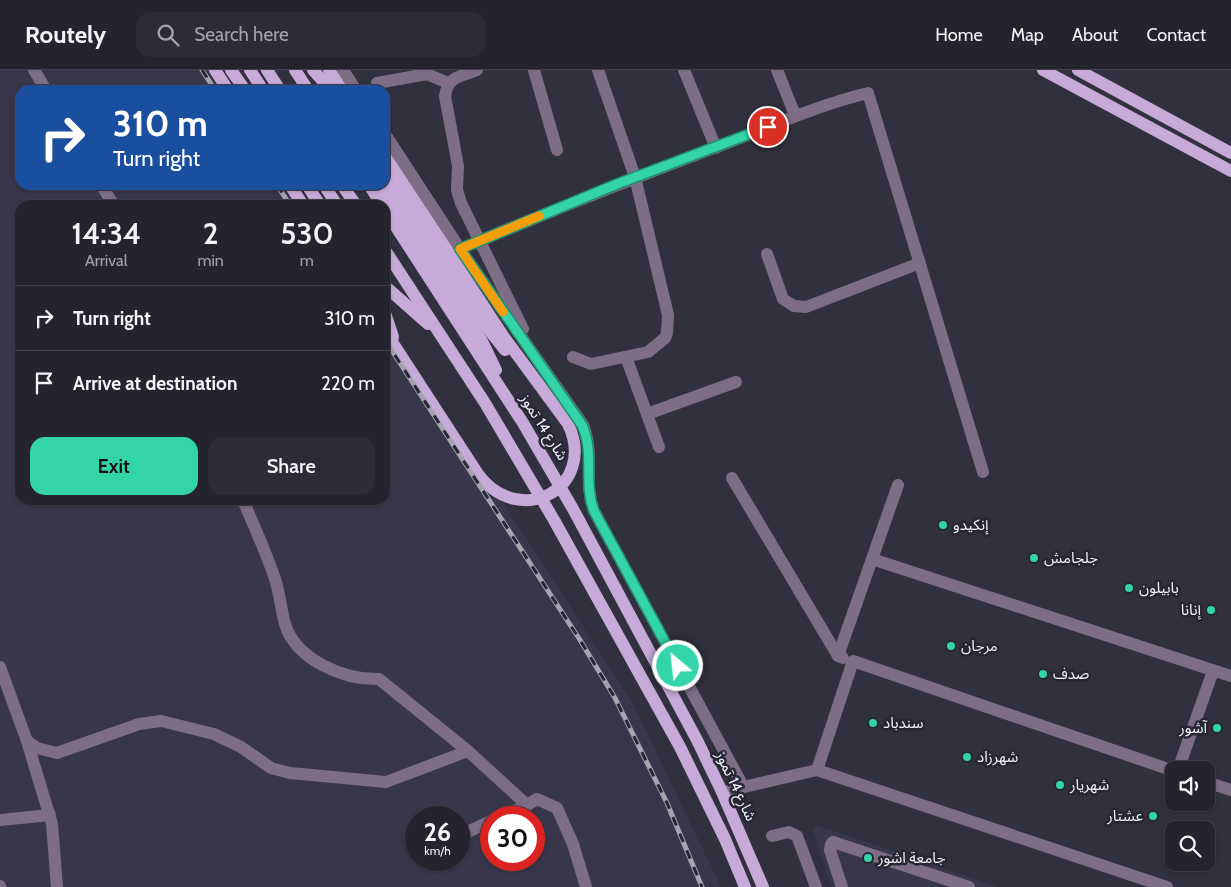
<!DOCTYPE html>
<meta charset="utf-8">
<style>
:root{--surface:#25242e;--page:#2d2c36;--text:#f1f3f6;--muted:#a3a4aa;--line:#42414a;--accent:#33d4a8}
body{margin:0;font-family:Cabin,"Noto Sans Arabic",sans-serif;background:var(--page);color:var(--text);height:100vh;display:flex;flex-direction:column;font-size:19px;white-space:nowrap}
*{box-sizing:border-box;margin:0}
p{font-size:16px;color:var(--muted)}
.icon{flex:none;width:28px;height:28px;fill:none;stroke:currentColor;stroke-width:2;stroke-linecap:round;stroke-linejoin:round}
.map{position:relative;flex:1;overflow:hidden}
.sheet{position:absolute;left:15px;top:130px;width:375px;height:305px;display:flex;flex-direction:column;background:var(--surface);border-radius:15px;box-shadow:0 1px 4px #0004,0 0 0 1px var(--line)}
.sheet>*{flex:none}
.hud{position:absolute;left:15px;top:15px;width:375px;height:105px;border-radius:15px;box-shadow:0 1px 4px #0004,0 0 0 1px var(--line);background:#1a4fa0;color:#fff;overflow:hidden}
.buttons{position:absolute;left:1165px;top:691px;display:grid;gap:10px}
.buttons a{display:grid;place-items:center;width:50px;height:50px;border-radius:10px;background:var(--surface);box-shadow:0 1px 4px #0004,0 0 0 1px var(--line);font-size:25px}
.speed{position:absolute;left:405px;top:736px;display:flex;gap:10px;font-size:25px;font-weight:700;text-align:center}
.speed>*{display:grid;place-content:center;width:65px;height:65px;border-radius:50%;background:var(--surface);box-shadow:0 1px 4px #0004,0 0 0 1px var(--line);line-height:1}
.speed small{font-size:12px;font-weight:400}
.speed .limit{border:8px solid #d22;background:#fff;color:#111}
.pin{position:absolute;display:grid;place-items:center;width:42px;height:42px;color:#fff;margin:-21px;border:2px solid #fff;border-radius:50%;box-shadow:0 1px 5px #0007}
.me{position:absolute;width:55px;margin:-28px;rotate:332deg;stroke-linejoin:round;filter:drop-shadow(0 0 4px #0008)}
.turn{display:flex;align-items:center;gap:18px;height:105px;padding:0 15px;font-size:22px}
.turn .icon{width:65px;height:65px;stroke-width:2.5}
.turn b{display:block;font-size:35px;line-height:42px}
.eta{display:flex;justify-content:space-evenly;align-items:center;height:85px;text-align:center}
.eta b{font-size:30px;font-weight:600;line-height:35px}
.primary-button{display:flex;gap:10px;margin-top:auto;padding:10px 15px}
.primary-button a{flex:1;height:58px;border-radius:15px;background:var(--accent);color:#111;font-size:20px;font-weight:600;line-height:58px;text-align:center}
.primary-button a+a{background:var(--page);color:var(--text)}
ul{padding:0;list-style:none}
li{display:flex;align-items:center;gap:15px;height:65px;padding:0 15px;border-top:1px solid var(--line)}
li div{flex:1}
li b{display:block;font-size:19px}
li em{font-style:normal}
header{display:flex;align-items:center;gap:30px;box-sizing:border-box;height:70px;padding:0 25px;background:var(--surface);border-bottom:1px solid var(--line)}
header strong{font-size:24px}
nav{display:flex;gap:28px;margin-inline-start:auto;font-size:18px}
.search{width:350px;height:45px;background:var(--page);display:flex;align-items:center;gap:12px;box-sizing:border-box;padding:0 18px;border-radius:15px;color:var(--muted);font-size:19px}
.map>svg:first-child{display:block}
.built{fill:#38364b;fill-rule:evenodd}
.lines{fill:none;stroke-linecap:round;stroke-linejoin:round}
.minor{stroke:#7d6e85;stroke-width:12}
.major{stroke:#c7aad8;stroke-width:12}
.rail-casing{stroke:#a4a3ae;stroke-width:5}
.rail{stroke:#272634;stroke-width:3;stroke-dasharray:9;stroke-linecap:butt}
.route-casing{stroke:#218a6d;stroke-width:12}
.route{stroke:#33d4a8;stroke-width:9}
.slow{stroke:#f59e0b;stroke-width:9}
.poi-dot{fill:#33d4a8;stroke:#272634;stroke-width:2}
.labels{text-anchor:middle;stroke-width:5;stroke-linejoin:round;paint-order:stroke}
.street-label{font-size:15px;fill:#f3f3fc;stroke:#272634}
.poi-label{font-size:15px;fill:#f3f3fc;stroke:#272634;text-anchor:start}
</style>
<header>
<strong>Routely</strong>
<div class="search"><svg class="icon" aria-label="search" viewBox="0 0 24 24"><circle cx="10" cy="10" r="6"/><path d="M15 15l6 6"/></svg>Search here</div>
<nav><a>Home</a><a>Map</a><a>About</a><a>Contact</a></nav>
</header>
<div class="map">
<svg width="1231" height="817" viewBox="0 0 1231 817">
<rect width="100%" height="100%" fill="#31303e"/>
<g class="built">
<path d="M0 0H222L235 20H20V115H297L310 135H20V430H385V249L633 634 721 817H0ZM416 748H459V790H416ZM491 748H534V790H491Z"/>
<polygon points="816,755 997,817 832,817 813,760"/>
</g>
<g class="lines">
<g class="minor">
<polyline points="34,0 46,20"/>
<polyline points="343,0 356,20"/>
<path d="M477 0C460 7 448 6 445 26L458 96 457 120 461 133 523 259"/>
<polyline points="534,0 557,80"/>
<polyline points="684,0 716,78"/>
<polyline points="777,0 795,45"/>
<polyline points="377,13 427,4 448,13"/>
<path d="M385 64 460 179 583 355C595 384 583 412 594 441L743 716"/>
<polyline points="101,115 114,135"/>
<path d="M460 179C544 144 629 110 714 78 766 59 814 36 868 23L983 402"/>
<polyline points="767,184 783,229 794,236 806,237 920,193"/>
<polyline points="573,287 591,294 648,282 665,268 667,263 668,245 635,107 598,0"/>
<polyline points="626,287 659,377"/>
<polyline points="647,344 736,312"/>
<polyline points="732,408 838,586"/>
<polyline points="898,415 872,489 1231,606"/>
<path d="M243 430C254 456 266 482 275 509 280 524 281 540 285 554 296 590 344 610 379 609L468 681 527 735 537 729 557 738 573 774 586 817"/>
<polyline points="843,588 838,586 872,489"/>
<polyline points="0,597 27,671 37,678 57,683 139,654 161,651 214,664 241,677 271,698 290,703 386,712 468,681"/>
<polyline points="27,671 52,754 57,817"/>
<polyline points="817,700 853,591 1174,701"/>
<polyline points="1178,700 1213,601"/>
<polyline points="1206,712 1231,720"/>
<polyline points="722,722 817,700 1167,817"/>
<polyline points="500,748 527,735"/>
<polyline points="0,750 50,745"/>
<polyline points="461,765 491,751"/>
<polyline points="772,766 789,762 797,766 816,817"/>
<polyline points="0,816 0,817"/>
<polyline points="842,817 830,780 831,774 833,772 969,817"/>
</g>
<g class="major">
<polyline points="215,0 228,20"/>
<polyline points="231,0 245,20"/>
<polyline points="250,0 263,20"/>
<polyline points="267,0 280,20"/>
<polyline points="295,0 308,20"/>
<polyline points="313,0 331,20"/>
<polyline points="329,0 342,20"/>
<polyline points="1043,0 1231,101"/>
<polyline points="1078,0 1231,83"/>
<path d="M385 86 504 267 568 354C598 416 521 461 478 404L385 261"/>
<polyline points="385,102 481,250 505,280"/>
<polyline points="290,115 303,135"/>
<polyline points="307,115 320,135"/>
<polyline points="324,115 337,135"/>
<polyline points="342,115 356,135"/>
<polyline points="369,115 382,135"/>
<polyline points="381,115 482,271 496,300"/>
<polyline points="385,140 523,353 573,439 697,670 722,722 763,817"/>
<polyline points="385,180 485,333 554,450 680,677 725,769 745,817"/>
<polyline points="385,216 428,254"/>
<polyline points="385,243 393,267"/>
</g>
<g class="rail-casing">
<g id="rail">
<polyline points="202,0 215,20"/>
<polyline points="277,115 290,135"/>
<polyline points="385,270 580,570 615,628 667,733 702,817"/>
</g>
</g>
<use href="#rail" class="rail"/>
</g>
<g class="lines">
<g class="route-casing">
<path id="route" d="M678 596 594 441C583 413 595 384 582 355L460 179 617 114 768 57"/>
</g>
<use href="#route" class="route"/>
<polyline class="slow" points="503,242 460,179 539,146"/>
</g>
<g class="poi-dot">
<circle cx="943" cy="455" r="5"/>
<circle cx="1034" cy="488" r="5"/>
<circle cx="1129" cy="518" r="5"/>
<circle cx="1211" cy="540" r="5"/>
<circle cx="951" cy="576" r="5"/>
<circle cx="1043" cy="604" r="5"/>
<circle cx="873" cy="653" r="5"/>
<circle cx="1217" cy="658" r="5"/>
<circle cx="967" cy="687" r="5"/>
<circle cx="1060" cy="715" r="5"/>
<circle cx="1153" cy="746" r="5"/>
<circle cx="868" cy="788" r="5"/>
</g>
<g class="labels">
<g class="street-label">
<text transform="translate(544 357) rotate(58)" y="5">شارع 14 تموز</text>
<text transform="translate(736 716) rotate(65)" y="5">شارع 14 تموز</text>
</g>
<g class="poi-label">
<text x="953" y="460">إنكيدو</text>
<text x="1044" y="493">جلجامش</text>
<text x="1139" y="523">بابيلون</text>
<text x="1201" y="545" text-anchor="end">إنانا</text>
<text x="961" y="581">مرجان</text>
<text x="1053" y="609">صدف</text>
<text x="883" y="658">سندباد</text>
<text x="1207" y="663" text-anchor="end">آشور</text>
<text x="977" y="692">شهرزاد</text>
<text x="1070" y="720">شهريار</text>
<text x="1143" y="751" text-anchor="end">عشتار</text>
<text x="878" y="793">جامعة اشور</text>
</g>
</g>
</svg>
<div class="buttons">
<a><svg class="icon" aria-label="sound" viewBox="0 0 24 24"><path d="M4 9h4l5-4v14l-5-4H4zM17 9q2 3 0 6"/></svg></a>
<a><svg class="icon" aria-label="search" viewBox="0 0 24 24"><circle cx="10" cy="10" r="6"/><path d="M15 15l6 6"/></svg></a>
</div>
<div class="speed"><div>26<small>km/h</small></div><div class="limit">30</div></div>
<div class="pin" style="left:768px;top:57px;background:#d93025"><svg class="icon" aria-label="arrive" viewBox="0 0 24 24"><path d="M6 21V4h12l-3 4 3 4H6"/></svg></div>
<svg class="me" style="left:678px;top:596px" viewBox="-20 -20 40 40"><circle r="17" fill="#33d4a8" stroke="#fff" stroke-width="3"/><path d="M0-11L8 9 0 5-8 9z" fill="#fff"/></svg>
<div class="hud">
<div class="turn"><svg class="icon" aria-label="right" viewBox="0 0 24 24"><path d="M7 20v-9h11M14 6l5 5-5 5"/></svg><div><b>310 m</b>Turn right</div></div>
</div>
<section class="sheet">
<div class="eta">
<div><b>14:34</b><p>Arrival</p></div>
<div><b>2</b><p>min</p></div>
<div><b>530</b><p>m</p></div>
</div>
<ul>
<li><svg class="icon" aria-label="right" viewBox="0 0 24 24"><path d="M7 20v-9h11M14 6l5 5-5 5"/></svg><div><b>Turn right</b></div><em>310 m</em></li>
<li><svg class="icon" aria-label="arrive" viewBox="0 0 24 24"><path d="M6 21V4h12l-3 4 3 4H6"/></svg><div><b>Arrive at destination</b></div><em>220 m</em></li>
</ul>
<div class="primary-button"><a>Exit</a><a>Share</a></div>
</section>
</div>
